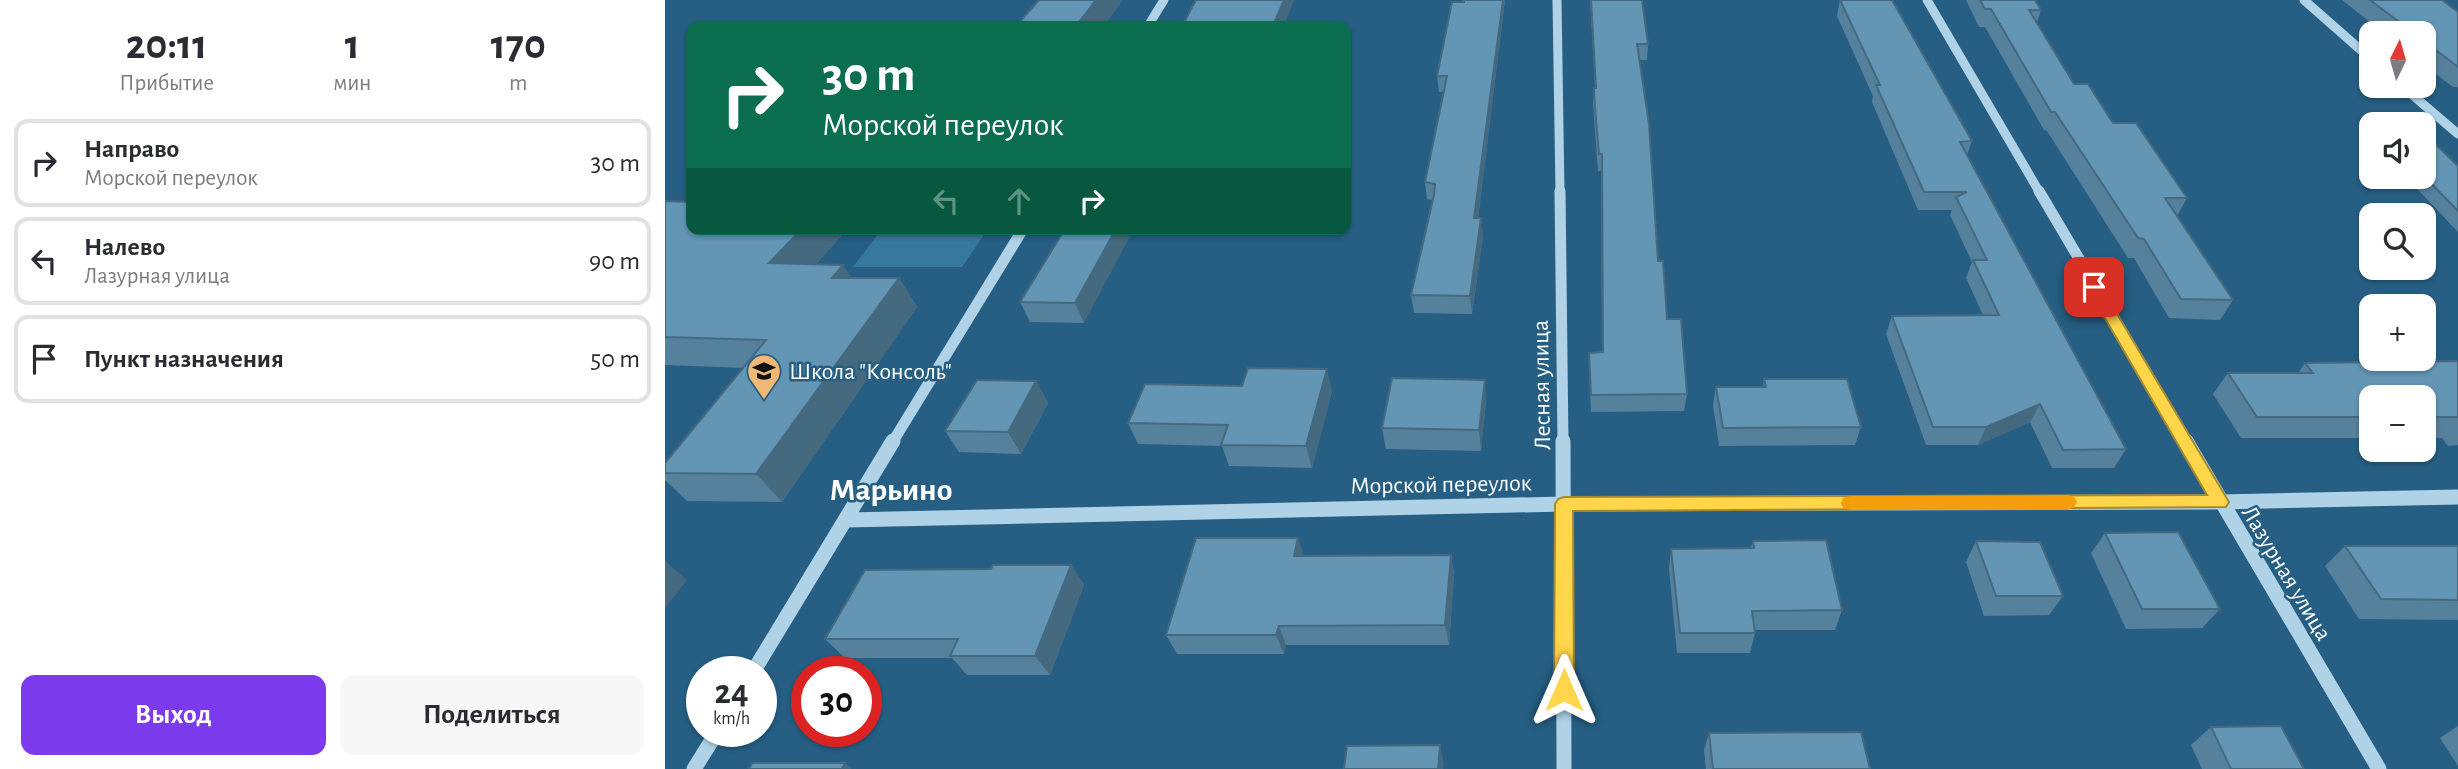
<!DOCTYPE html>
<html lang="ru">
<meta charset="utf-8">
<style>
:root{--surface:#fff;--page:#f7f7f7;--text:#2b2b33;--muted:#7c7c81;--line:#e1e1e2;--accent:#7c3aed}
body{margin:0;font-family:"Alegreya Sans",sans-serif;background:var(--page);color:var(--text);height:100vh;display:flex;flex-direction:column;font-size:26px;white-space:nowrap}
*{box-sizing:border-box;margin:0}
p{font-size:23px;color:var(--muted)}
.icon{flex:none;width:38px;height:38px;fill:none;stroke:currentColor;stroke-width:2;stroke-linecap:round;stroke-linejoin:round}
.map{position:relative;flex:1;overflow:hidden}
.panel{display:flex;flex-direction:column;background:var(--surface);width:665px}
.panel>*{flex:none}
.hud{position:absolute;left:21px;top:21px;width:665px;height:214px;border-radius:14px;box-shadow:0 2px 5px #0004;background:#0b6e4f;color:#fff;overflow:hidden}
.needle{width:46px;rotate:5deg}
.fabs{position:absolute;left:1694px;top:21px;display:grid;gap:14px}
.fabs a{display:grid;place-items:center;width:77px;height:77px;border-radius:14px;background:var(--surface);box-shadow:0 2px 5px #0004;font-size:35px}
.speed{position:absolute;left:21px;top:656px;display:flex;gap:14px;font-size:35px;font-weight:700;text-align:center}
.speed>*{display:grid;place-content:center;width:91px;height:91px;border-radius:50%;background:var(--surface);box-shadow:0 2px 5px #0004;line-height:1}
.speed small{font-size:18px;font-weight:400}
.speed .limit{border:10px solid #d22;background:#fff;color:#111}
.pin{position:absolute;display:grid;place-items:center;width:60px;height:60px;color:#fff;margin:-30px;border-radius:14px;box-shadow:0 4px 10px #0006}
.me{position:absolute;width:77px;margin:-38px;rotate:0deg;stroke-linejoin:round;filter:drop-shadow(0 0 5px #0008)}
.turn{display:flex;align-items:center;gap:24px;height:147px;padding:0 21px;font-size:32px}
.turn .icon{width:91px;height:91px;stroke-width:2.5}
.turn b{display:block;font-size:49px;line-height:60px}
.lanes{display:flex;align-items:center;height:66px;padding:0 21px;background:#0003;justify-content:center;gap:35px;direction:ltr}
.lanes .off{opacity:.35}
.eta{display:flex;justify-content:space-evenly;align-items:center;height:119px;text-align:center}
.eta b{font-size:42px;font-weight:600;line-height:49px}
.action{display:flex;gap:14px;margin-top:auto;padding:14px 21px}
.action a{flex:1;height:80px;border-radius:14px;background:var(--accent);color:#fff;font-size:28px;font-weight:600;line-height:80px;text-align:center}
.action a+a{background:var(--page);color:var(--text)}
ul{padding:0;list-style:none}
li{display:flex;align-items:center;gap:21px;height:88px;margin:0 14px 10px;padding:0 7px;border:4px solid var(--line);border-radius:14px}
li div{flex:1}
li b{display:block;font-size:26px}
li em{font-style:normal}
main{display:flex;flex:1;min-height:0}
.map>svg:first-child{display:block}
.green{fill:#37789f}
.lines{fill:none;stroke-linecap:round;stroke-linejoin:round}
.minor-far2{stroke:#b0d2e7;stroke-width:9}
.minor-far1{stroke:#b0d2e7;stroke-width:11}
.minor{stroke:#b0d2e7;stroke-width:15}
.wall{fill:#55819c}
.shaded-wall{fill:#45697f}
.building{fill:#6396b5;stroke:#45697f;stroke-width:2}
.route{fill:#ffd54a;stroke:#a68a30;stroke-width:2}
.slow{fill:#f59e0b}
.labels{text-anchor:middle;stroke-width:5;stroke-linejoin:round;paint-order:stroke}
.poi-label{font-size:24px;fill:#fff;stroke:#265f83;text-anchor:start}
.street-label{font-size:24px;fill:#fff;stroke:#265f83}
.district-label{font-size:32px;font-weight:bold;fill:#fff;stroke:#265f83}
</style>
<main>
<section class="panel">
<div class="eta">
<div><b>20:11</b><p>Прибытие</p></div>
<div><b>1</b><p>мин</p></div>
<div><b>170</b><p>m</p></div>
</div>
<ul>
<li><svg class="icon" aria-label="right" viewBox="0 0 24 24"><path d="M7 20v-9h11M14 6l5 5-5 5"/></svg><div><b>Направо</b><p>Морской переулок</p></div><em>30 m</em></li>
<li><svg class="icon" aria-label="left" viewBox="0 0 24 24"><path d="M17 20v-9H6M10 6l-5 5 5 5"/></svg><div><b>Налево</b><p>Лазурная улица</p></div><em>90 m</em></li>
<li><svg class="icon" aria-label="arrive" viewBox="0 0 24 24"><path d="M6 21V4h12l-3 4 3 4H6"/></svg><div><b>Пункт назначения</b></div><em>50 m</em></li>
</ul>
<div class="action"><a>Выход</a><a>Поделиться</a></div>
</section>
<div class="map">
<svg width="1793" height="769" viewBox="0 0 1793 769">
<rect width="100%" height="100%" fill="#265f83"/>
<polygon class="green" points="217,229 323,229 297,267 188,267"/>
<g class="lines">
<g class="minor-far2">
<polyline points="892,0 895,193"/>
<polyline points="1262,0 1375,193"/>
<polyline points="1639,0 1706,59"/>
<polyline points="483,26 499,0"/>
<polyline points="1737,86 1793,134"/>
</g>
<g class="minor-far1">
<polyline points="895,191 898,443"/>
<polyline points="1374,191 1523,443"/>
<polyline points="227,443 358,229"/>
</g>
<g class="minor">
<polyline points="898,441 899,769"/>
<polyline points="1521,441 1714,769"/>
<polyline points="181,520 899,504 1555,502 1793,497"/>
<polyline points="88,672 228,441"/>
<polyline points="29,769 52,732"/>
</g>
</g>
<g class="wall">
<polygon points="799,0 840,0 813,218 818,236 807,314 749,313 746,295 767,200 762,199 760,182 779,92 774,92 772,76"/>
<polygon points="925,0 977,0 983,44 982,60 974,60 993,261 1002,319 1022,394 1019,411 926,412 924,370 924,353 937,352 936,171 933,171 928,104 929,88 930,88"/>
<polygon points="1175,0 1307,141 1302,155 1461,449 1449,468 1387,468 1365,422 1313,445 1261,445 1221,334 1227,316 1318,315 1301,278 1307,262 1285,215 1287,210 1253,210 1207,102 1208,96 1172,16"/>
<polygon points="1301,0 1370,0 1376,10 1372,23 1409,84 1522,198 1512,216 1568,300 1555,320 1504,318 1469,258 1463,258 1382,131 1379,130 1320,27 1314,27"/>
<polygon points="1677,0 1777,0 1793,12 1793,87 1788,87 1759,65 1759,33 1719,33"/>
<polygon points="1793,166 1793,232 1741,177 1759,177"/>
<polygon points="0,201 26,229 175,229 178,234 150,265 187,278 234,278 252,307 117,502 22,501 0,480 0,463 79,368 0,365"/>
<polygon points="400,229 419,323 365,322 355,302"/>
<polygon points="1793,361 1793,445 1783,446 1777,438 1759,438 1759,397 1706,397 1706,438 1576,438 1548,394 1563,373 1633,373 1640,363"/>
<polygon points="1099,379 1196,427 1190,445 1054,446 1048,405 1051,387 1098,387"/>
<polygon points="371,381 383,403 356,454 294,452 280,431"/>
<polygon points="667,391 647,468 564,466 557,446 473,444 463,423"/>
<polygon points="821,401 816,451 721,449 717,428"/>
<polygon points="1440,533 1555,609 1537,628 1461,629 1426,553"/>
<polygon points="1088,541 1177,610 1170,630 1090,630 1090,633 1085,653 1012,653 1004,569 1006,549 1086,548"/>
<polygon points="1311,541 1398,596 1384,615 1319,616 1301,562"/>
<polygon points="1680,546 1793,546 1793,620 1694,619 1660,566"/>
<polygon points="786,555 789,575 784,645 621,645 619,654 512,654 501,635 639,556"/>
<polygon points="406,565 419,585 385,675 302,675 287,658 180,658 160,639 326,569"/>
<polygon points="1793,726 1793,766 1775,738"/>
<polygon points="1546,727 1639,769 1537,769 1526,745"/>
<polygon points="1044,733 1205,769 1041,769 1039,750"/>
</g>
<g class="shaded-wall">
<polygon points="431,0 458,0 439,26 411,26"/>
<polygon points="619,0 629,0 619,26 608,26"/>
<polygon points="838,0 840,0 811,236 809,218"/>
<polygon points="816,218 818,236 807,314 805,296"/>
<polygon points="137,229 175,229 178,234 125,292 104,263"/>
<polygon points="451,229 469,229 419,323 410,303"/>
<polygon points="178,265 198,294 167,278"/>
<polygon points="234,278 252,307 117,502 91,474"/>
<polygon points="662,369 667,391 647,468 641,446"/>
<polygon points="820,380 821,401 816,451 814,430"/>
<polygon points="371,381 383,403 356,454 343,432"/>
<polygon points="1375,404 1365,422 1313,445 1321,427"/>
<polygon points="633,538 640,558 629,556"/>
<polygon points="786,555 789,575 784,645 780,625"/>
<polygon points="0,561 22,580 0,608"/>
<polygon points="406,565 419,585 385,675 370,656"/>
<polygon points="614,626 621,645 619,654 611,635"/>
<polygon points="775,745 779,763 778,769 773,769"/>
<polygon points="180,763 187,769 177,769"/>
</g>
<g class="building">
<polygon points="374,0 431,0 411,26 351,26"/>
<polygon points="531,0 619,0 608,26 517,26"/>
<polygon points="799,0 838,0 809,218 816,218 805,296 746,295 769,195 770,184 760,182 782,76 772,76 787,2 799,2"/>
<polygon points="926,0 977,0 983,44 972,44 984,124 993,261 998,261 1002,319 1016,319 1022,394 926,395 924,353 938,352 937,154 934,154 930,107 929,88 931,88"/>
<polygon points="1175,0 1227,0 1307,141 1295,142 1461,449 1398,450 1375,404 1321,427 1268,427 1227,316 1334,315 1308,260 1322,260 1291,197 1302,192 1259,192 1211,85 1215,85"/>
<polygon points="1315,0 1370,0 1376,10 1364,10 1409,84 1423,84 1448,123 1471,123 1522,198 1500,198 1568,300 1516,299 1479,239 1473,238 1390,112 1386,112 1326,9 1320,9"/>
<polygon points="1705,0 1777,0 1793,12 1793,67 1759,41 1759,33 1749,33"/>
<polygon points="1759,133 1793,166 1793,211 1759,176"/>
<polygon points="0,201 26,202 26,229 137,229 104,263 178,265 167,278 234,278 91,474 0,473 0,463 101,340 0,337"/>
<polygon points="400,229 451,229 410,303 355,302"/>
<polygon points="1793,361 1793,417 1759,417 1759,397 1706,397 1706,417 1592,417 1563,373 1648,373 1640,363"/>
<polygon points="583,368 662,369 641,446 556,445 563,425 463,423 480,384 577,386"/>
<polygon points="727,378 820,380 814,430 717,428"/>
<polygon points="1099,379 1182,379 1196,427 1058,428 1051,387 1101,387"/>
<polygon points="312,380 371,381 343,432 280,431"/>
<polygon points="1513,532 1555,609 1477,609 1440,533"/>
<polygon points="531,538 633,538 629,556 786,555 780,625 614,626 611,635 501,635"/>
<polygon points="1161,540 1177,610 1087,611 1090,633 1015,633 1006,549 1089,548 1088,541"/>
<polygon points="1311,541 1375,542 1398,596 1331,596"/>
<polygon points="1680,546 1793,546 1793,600 1716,599"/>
<polygon points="328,565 406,565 370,656 285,656 293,639 160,639 200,570 326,569"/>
<polygon points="1616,726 1639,769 1566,769 1546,727"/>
<polygon points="1196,732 1205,769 1048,769 1044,733"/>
<polygon points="775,745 773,769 679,769 682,746"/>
<polygon points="87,763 180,763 177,769 84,769"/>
</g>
<polygon class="route" points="1429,282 1436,287 1561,497 1564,502 1561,507 908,511 909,690 906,697 899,699 892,697 889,690 890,504 893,499 899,497 1542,495 1422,287"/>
<polygon class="slow" points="1403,495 1409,497 1412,502 1409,507 1403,510 1185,510 1178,508 1176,503 1178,498 1185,496"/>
<defs>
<g id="school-pin" transform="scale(1.75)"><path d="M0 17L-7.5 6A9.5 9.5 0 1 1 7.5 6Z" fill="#f0b775" stroke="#265f83"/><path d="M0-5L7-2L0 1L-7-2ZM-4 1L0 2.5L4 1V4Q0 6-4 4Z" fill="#111"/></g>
</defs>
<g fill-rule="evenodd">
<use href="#school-pin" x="99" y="371"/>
</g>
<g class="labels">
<g class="poi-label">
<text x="124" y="379">Школа "Консоль"</text>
</g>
<g class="street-label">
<text transform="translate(876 385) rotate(-91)" y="8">Лесная улица</text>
<text transform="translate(776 484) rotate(-1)" y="8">Морской переулок</text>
<text transform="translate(1622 573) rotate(59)" y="8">Лазурная улица</text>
</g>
<g class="district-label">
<text x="226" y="500">Марьино</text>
</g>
</g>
</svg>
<div class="fabs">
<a><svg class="needle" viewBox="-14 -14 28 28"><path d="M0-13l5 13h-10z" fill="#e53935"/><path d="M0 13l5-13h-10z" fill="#7c7c81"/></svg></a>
<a><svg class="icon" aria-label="sound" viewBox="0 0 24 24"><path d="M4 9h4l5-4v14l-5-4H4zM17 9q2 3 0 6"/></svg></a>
<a><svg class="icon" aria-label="search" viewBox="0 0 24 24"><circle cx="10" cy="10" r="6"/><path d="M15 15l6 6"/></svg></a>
<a>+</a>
<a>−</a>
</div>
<div class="speed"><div>24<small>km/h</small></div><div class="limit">30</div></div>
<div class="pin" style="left:1429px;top:287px;background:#d93025"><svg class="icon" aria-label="arrive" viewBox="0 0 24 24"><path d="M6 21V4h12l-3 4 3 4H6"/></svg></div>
<svg class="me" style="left:899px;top:690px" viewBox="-20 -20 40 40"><path d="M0-17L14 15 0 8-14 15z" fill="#ffd54a" stroke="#fff" stroke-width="4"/></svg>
<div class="hud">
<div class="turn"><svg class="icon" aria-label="right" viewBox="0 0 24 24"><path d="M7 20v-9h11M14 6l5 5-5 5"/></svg><div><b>30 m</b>Морской переулок</div></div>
<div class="lanes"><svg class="icon off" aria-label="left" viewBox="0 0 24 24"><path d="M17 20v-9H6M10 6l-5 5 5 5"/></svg><svg class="icon off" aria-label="ahead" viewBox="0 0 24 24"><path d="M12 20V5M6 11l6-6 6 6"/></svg><svg class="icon" aria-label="right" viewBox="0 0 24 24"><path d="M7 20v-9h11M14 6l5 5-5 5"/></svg></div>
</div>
</div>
</main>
